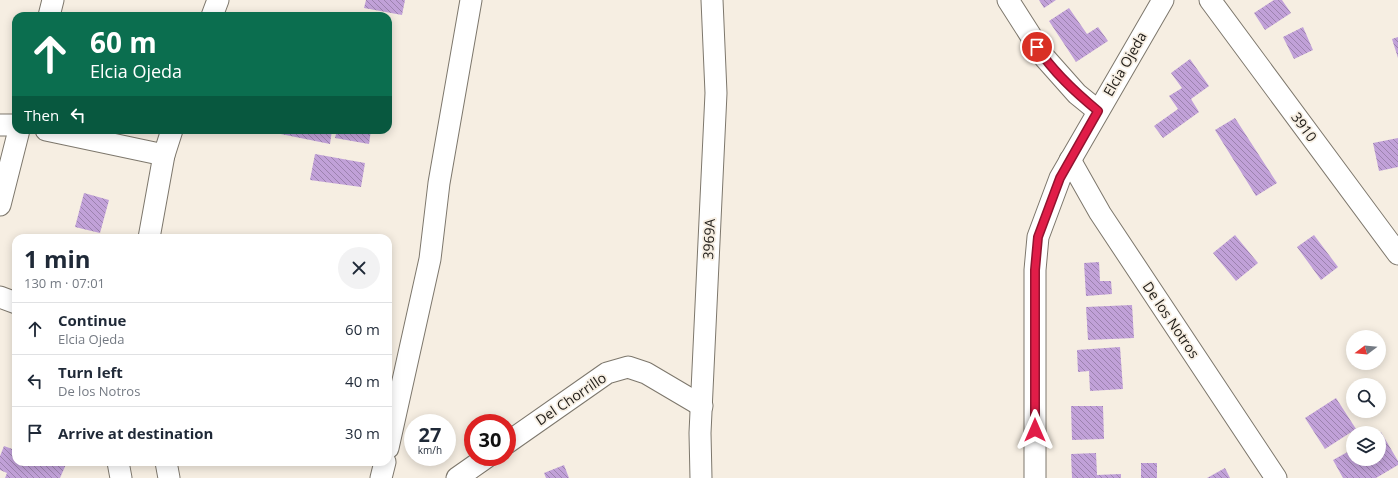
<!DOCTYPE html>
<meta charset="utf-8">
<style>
:root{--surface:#fff;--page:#f2f2f3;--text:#1f2937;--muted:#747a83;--line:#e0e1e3}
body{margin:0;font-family:"Open Sans",sans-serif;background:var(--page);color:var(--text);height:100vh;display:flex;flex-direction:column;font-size:15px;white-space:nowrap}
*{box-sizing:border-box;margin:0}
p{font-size:13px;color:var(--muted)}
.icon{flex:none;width:22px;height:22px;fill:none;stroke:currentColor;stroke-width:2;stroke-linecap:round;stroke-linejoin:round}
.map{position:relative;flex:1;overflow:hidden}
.side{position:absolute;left:12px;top:234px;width:380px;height:232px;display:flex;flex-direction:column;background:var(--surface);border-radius:12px;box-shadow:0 2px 10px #0003}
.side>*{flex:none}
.top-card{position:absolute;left:12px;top:12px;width:380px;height:122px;border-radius:12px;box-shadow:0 2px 10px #0003;background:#0b6e4f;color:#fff;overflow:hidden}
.needle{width:26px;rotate:254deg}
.buttons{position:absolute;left:1346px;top:330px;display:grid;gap:8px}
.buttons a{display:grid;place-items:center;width:40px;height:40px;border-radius:50%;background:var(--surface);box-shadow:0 2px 10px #0003;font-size:20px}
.speed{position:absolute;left:404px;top:414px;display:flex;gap:8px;font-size:20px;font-weight:700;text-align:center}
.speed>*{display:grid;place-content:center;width:52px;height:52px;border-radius:50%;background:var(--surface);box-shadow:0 2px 10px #0003;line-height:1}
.speed small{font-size:10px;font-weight:400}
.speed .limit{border:6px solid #d22;background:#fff;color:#111}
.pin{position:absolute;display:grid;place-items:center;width:34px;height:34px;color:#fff;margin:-17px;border:2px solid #fff;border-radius:50%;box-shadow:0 1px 4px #0007}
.me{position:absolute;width:44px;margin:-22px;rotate:0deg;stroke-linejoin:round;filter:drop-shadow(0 0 3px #0008)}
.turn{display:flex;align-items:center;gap:14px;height:84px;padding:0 12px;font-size:18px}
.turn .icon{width:52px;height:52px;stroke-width:2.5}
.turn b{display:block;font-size:28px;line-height:34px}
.then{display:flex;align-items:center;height:38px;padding:0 12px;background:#0003;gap:8px;font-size:15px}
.round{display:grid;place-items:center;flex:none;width:42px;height:42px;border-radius:21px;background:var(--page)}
.summary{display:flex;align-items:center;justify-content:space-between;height:68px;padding:0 12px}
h1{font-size:24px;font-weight:700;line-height:30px}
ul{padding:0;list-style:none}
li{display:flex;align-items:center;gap:12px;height:52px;padding:0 12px;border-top:1px solid var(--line)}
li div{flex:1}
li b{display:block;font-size:15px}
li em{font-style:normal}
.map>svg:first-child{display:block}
.building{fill:url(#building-back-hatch)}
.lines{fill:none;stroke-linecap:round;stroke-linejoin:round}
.minor-casing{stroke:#7d776c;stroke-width:23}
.minor{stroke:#fff;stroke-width:21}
.route-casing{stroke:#92132f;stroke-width:10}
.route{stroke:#e11d48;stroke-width:7}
.labels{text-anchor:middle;stroke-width:3.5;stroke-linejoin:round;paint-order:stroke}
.street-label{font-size:14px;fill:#1d1a16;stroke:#f6eee2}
</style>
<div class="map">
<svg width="1398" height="478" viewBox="0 0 1398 478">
<defs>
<pattern id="building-back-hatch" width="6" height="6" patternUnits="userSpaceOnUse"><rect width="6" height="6" fill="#c1a1d8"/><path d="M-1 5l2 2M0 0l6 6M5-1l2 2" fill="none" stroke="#9c82ae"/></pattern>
</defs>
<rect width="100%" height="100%" fill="#f6eee2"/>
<g class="building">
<polygon points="366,0 405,0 402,15 364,8"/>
<polygon points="1039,0 1056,0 1044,8"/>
<polygon points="1274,0 1282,0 1291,13 1265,30 1254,13"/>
<polygon points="1069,8 1087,34 1098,27 1108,41 1076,62 1049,21"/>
<polygon points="1303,27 1313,50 1294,59 1283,37"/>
<polygon points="1398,37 1398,58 1392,39"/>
<polygon points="1190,59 1209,86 1191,99 1199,112 1163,138 1154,126 1178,109 1169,96 1182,88 1171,73"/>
<polygon points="1235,118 1277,183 1256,196 1215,130"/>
<polygon points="261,130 332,130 330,144"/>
<polygon points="337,130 371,130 369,144 335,138"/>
<polygon points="1398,138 1398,167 1379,171 1373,143"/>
<polygon points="315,154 365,163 361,187 310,180"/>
<polygon points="84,193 109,200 100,233 75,227"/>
<polygon points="1235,235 1258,263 1236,281 1213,253"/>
<polygon points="1314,235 1338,267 1321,280 1297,247"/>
<polygon points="1099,262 1100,281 1111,281 1112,294 1086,296 1084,263"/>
<polygon points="1132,305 1134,338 1088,340 1086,307"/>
<polygon points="1120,347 1123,389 1090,391 1089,371 1078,372 1077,350"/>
<polygon points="1336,398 1356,429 1325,449 1305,418"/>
<polygon points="1071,406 1103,406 1104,439 1072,440"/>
<polygon points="1381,432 1398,461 1398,465 1376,478 1343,478 1333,460 1353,449 1353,459 1379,459 1379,433"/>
<polygon points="4,446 15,450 16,447 16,462 67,462 60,478 5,478 7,473 0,470 0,456"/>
<polygon points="1096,453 1097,475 1121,474 1121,478 1072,478 1071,454"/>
<rect x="1141" y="463" width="16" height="15"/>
<polygon points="564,465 569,478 546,478 544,473"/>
<polygon points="1225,468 1230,478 1207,478"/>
</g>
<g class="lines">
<g class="minor-casing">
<g id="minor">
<polyline points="1008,0 1045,58 1077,94 1098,111"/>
<polyline points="1210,0 1398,254"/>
<polyline points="49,16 53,0"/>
<polyline points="212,16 218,0"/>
<polyline points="0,125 16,125"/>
<polyline points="46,130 164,155"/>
<polyline points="1070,160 1100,213 1276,478"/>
<polyline points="0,205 19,130"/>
<polyline points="149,238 164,155 172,130"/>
<polyline points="0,297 16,303"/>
<polyline points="507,443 607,373 628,367 646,373 702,406"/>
<polyline points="388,448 430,259 439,183 471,0"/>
<polyline points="118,462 121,478"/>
<polyline points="166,462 169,478"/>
<polyline points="381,478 385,462"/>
<polyline points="457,478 487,457"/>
<polyline points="701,478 700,433 716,93 712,0"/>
<polyline points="1035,478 1035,270 1038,237 1060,178 1163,0"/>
</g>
</g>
<use href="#minor" class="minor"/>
</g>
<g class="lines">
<g class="route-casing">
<path id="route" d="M1035 430V270L1038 237 1060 178 1098 111C1075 92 1053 72 1037 47"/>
</g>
<use href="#route" class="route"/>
</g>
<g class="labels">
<g class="street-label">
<text transform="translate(1125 64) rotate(-60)" y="5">Elcia Ojeda</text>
<text transform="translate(1304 127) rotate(54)" y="5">3910</text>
<text transform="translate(709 239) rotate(-87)" y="5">3969A</text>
<text transform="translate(1171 320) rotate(56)" y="5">De los Notros</text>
<text transform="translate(571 399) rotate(-34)" y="5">Del Chorrillo</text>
</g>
</g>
</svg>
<div class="buttons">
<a><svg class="needle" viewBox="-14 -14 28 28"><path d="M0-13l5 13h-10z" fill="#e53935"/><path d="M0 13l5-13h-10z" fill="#747a83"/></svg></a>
<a><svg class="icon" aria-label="search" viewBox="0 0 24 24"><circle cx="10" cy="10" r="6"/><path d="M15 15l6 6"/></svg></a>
<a><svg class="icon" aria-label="layers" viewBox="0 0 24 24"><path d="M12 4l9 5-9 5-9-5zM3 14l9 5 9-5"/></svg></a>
</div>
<div class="speed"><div>27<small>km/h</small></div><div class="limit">30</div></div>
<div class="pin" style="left:1037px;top:47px;background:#d93025"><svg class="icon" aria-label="arrive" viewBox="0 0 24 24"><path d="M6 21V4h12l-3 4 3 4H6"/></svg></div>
<svg class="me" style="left:1035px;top:430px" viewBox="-20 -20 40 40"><path d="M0-17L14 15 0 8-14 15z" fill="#e11d48" stroke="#fff" stroke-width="4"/></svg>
<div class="top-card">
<div class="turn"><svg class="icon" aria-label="ahead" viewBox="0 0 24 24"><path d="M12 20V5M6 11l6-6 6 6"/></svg><div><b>60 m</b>Elcia Ojeda</div></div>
<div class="then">Then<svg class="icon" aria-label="left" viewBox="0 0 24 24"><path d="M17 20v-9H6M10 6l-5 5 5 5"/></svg></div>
</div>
<section class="side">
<div class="summary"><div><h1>1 min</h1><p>130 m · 07:01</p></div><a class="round"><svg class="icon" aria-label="close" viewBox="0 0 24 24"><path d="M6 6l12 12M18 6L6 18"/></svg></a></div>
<ul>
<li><svg class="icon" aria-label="ahead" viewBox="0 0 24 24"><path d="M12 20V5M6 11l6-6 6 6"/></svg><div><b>Continue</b><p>Elcia Ojeda</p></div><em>60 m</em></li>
<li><svg class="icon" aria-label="left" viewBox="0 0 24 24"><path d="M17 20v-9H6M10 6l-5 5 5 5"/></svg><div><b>Turn left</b><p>De los Notros</p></div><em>40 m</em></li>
<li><svg class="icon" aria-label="arrive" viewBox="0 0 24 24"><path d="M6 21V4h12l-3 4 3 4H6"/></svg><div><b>Arrive at destination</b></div><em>30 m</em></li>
</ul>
</section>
</div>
